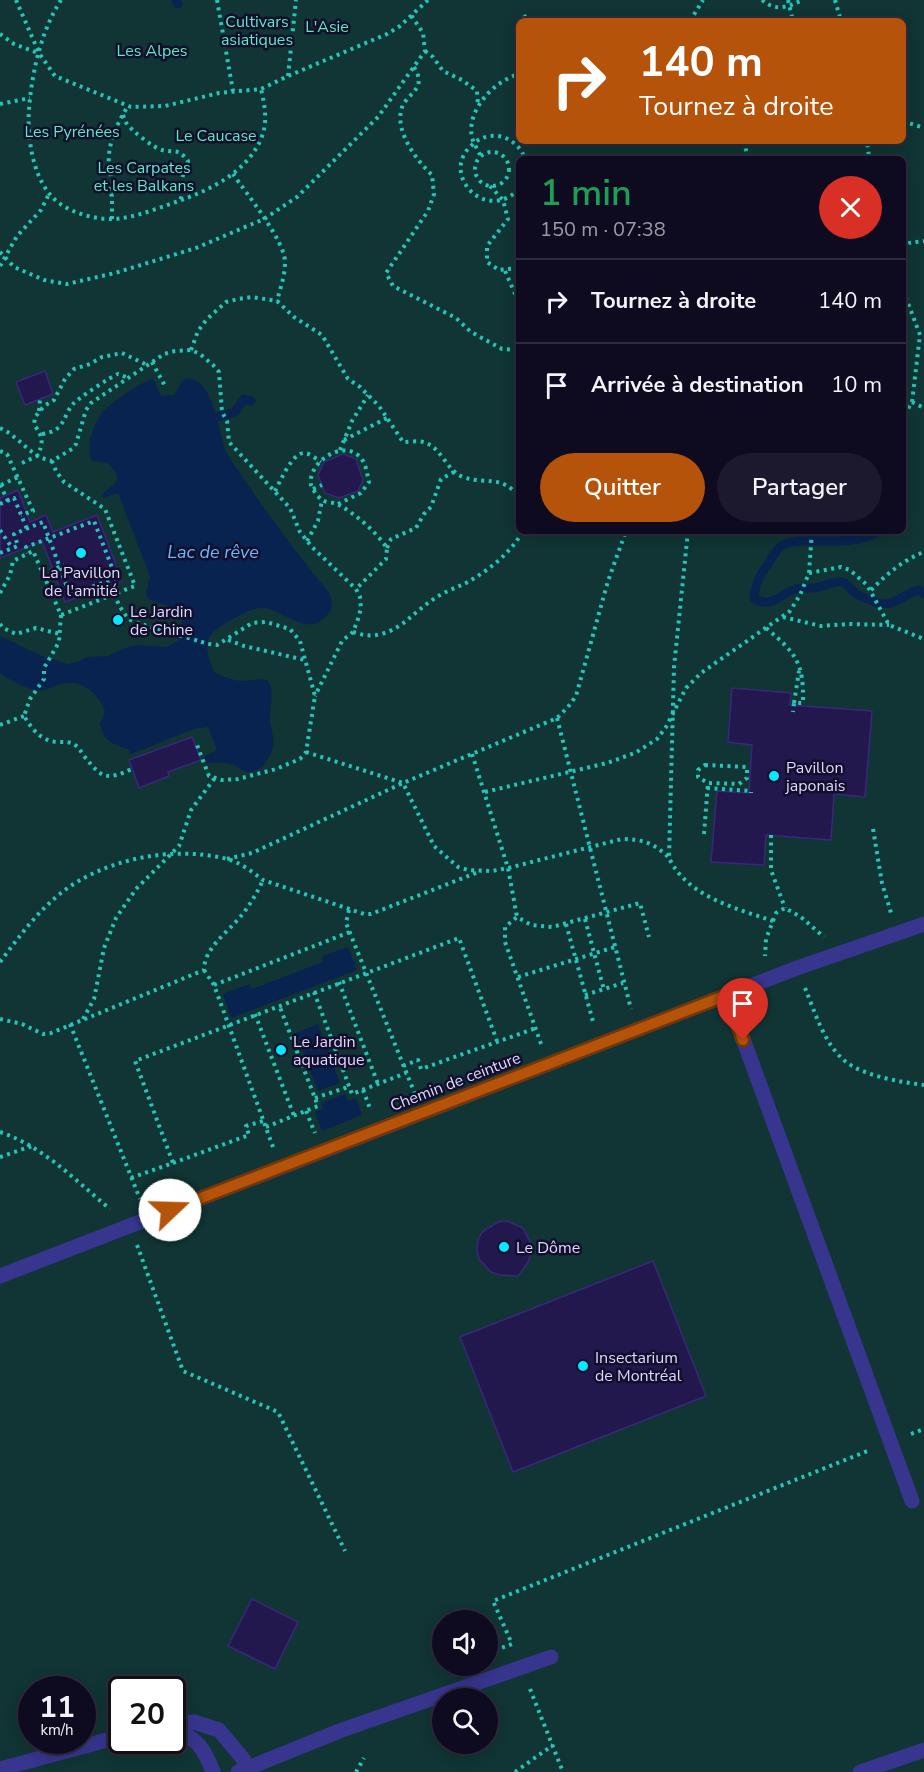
<!DOCTYPE html>
<html lang="fr">
<meta charset="utf-8">
<style>
:root{--surface:#0e0a20;--page:#1c182d;--text:#f1f3f6;--muted:#9b9aa5;--line:#2e2b3e;--accent:#b45309}
body{margin:0;font-family:"Nunito Sans",sans-serif;background:var(--page);color:var(--text);height:100vh;display:flex;flex-direction:column;font-size:22px;white-space:nowrap}
*{box-sizing:border-box;margin:0}
p{font-size:20px;color:var(--muted)}
.icon{flex:none;width:33px;height:33px;fill:none;stroke:currentColor;stroke-width:2;stroke-linecap:round;stroke-linejoin:round}
.map{position:relative;flex:1;overflow:hidden}
.panel{position:absolute;left:516px;top:156px;width:390px;height:378px;display:flex;flex-direction:column;background:var(--surface);border-radius:9px;box-shadow:0 3px 15px #0003,0 0 0 2px var(--line)}
.panel>*{flex:none}
.hud{position:absolute;left:516px;top:18px;width:390px;height:126px;border-radius:9px;box-shadow:0 3px 15px #0003,0 0 0 2px var(--line);background:#b45309;color:#fff;overflow:hidden}
.controls{position:absolute;left:432px;top:1610px;display:grid;gap:12px}
.controls a{display:grid;place-items:center;width:66px;height:66px;border-radius:50%;background:var(--surface);box-shadow:0 3px 15px #0003,0 0 0 2px var(--line);font-size:30px}
.speed{position:absolute;left:18px;top:1676px;display:flex;gap:12px;font-size:30px;font-weight:700;text-align:center}
.speed>*{display:grid;place-content:center;width:78px;height:78px;border-radius:50%;background:var(--surface);box-shadow:0 3px 15px #0003,0 0 0 2px var(--line);line-height:1}
.speed small{font-size:15px;font-weight:400}
.speed .limit{border:3px solid #111;border-radius:9px;background:#fff;color:#111}
.pin{position:absolute;display:grid;place-items:center;width:51px;height:51px;color:#fff;margin:-62px -26px;border-radius:50% 50% 50% 0;rotate:-45deg;box-shadow:0 0 6px #0007}
.pin .icon{rotate:45deg}
.me{position:absolute;width:66px;margin:-33px;rotate:69deg;stroke-linejoin:round;filter:drop-shadow(0 0 4px #0008)}
.turn{display:flex;align-items:center;gap:21px;height:126px;padding:0 24px;font-size:27px}
.turn .icon{width:78px;height:78px;stroke-width:2.5}
.turn b{display:block;font-size:42px;line-height:51px}
.round{display:grid;place-items:center;flex:none;width:63px;height:63px;border-radius:32px;background:var(--page)}
.head{display:flex;align-items:center;justify-content:space-between;height:102px;padding:0 24px}
h1{font-size:36px;font-weight:600;line-height:45px;color:#1e9e55}
.action{display:flex;gap:12px;margin-top:auto;padding:12px 24px}
.action a{flex:1;height:69px;border-radius:36px;background:var(--accent);color:#fff;font-size:24px;font-weight:600;line-height:69px;text-align:center}
.action a+a{background:var(--page);color:var(--text)}
ul{padding:0;list-style:none}
li{display:flex;align-items:center;gap:18px;height:84px;padding:0 24px;border-top:2px solid var(--line)}
li div{flex:1}
li b{display:block;font-size:22px}
li em{font-style:normal}
.map>svg:first-child{display:block}
.green{fill:#103534;fill-rule:evenodd}
.water{fill:#082350}
.lines{fill:none;stroke-linecap:round;stroke-linejoin:round}
.stream{stroke:#082350;stroke-width:9}
.building{fill:#22184d;stroke:#38287c;stroke-width:1.5}
.path{stroke:#24c6ba;stroke-width:4;stroke-dasharray:3 4.5;stroke-linecap:butt}
.minor{stroke:#37358e;stroke-width:15}
.route-casing{stroke:#753606;stroke-width:15}
.route{stroke:#b45309;stroke-width:10}
.poi-dot{fill:#04e9ff;stroke:#130e2b;stroke-width:2}
.labels{text-anchor:middle;stroke-width:5;stroke-linejoin:round;paint-order:stroke}
.park-label{font-size:16px;fill:#58ebc4;stroke:#130e2b}
.poi-label{font-size:16px;fill:#dcd8ff;stroke:#130e2b;text-anchor:start}
.street-label{font-size:16px;fill:#dcd8ff;stroke:#130e2b}
.water-label{font-size:18px;font-style:italic;fill:#66baff;stroke:#130e2b}
</style>
<div class="map">
<svg width="924" height="1772" viewBox="0 0 924 1772">
<rect width="100%" height="100%" fill="#130e2b"/>
<path class="green" d="M0 0H924V1772H0ZM519 21H903V141H519ZM519 159H903V531H519ZM442 1620H488V1665H442ZM32 1689H82V1740H32ZM122 1689H172V1740H122ZM442 1698H488V1743H442Z"/>
<g class="water">
<path d="M187 378C215 379 218 434 227 454 254 495 283 535 313 573 320 582 332 592 332 604 331 611 328 615 323 619 302 636 283 607 260 608 251 609 242 614 235 618 206 633 201 641 214 672 223 676 234 681 243 681 253 681 259 677 268 681 275 692 270 705 270 717 271 737 279 744 266 762 263 767 258 771 251 772 244 773 240 768 234 765 226 762 215 763 206 763L204 757 217 750 208 727 194 729 131 754 128 749C113 744 104 742 100 724L105 711C98 693 81 678 61 684 55 685 50 689 44 690 30 692 11 681 0 673V636L42 656 68 664 75 663 87 657 108 656 128 647 138 645 166 647 178 641C188 603 178 612 149 599L146 594 150 576 118 493 104 498 102 495C113 482 127 483 108 463L92 461C85 447 93 425 102 413 110 403 141 382 153 379 157 385 157 390 162 396L174 395 182 381Z"/>
<polygon points="348,947 357,970 231,1018 223,994 249,984 252,989 323,962 322,956"/>
<polygon points="318,1024 340,1083 318,1091 296,1033"/>
<polygon points="345,1094 348,1101 356,1098 362,1115 322,1131 315,1112 323,1109 321,1103"/>
</g>
<g class="lines">
<g class="stream">
<polyline points="176,0 178,4"/>
<polyline points="217,417 235,412 244,399 251,401"/>
<path d="M879 531C847 552 799 531 779 548 775 552 771 559 768 564 760 574 755 585 754 598 771 610 781 593 796 589 802 588 808 588 814 588 822 587 829 583 837 582 846 580 849 588 855 593 859 596 881 605 885 604 896 604 906 593 919 590L924 594"/>
</g>
</g>
<g class="building">
<polygon points="45,371 53,394 25,405 16,382"/>
<polygon points="343,454 356,459 363,480 358,491 339,498 325,493 318,475 324,462"/>
<polygon points="18,490 30,522 46,515 53,532 97,515 122,581 65,602 42,541 0,558 0,498"/>
<polygon points="732,688 791,693 790,705 872,711 865,797 834,794 831,840 766,835 764,865 711,862 717,791 749,793 752,745 728,742"/>
<polygon points="192,737 201,760 168,772 169,776 139,788 129,760"/>
<polygon points="507,1221 523,1228 531,1244 529,1261 518,1276 500,1275 491,1272 479,1259 477,1250 478,1240 482,1232 498,1222"/>
<polygon points="653,1261 706,1396 513,1472 460,1337"/>
<polygon points="252,1599 298,1622 275,1669 228,1646"/>
</g>
<g class="lines">
<g class="path">
<polyline points="16,0 39,53 55,76 131,107 165,106 219,93 261,89 288,76 387,34 400,26 428,0"/>
<path d="M61 0C41 31 32 72 29 109 27 135 32 171 48 192 63 213 99 222 123 218 141 215 159 208 176 202 210 190 246 173 261 139 268 122 265 107 261 89"/>
<polyline points="217,0 233,91"/>
<path d="M762 0C776 12 787 7 803 0"/>
<polyline points="788,0 793,21"/>
<polyline points="835,0 841,21"/>
<polyline points="524,15 527,21"/>
<polyline points="690,21 703,0"/>
<polyline points="0,34 14,44 38,53"/>
<polyline points="425,51 433,57 443,71 462,80 477,91 478,106"/>
<path d="M414 67C429 91 404 93 401 111 396 133 417 161 432 175L434 194 428 211 386 273 393 286 456 318 471 332 502 349 516 350 519 346"/>
<polyline points="288,76 296,0"/>
<polyline points="0,104 30,98"/>
<path d="M123 115C124 118 125 121 127 124 131 130 155 149 162 150 176 153 178 148 188 161 187 168 182 174 182 181 181 188 183 194 180 201"/>
<polyline points="903,121 924,128"/>
<polyline points="744,141 748,159"/>
<circle cx="492" cy="169" r="17"/>
<path d="M480 155C478 150 474 144 472 138 466 110 494 81 519 74"/>
<polyline points="864,158 869,157 867,141"/>
<polyline points="686,159 701,157 715,159"/>
<path d="M233 174C246 193 286 242 285 263 285 276 280 289 277 301"/>
<polyline points="490,186 503,200 508,219 487,246 487,262 499,270 519,268"/>
<path d="M519 189C485 224 439 173 472 145 479 138 488 135 498 136 511 138 521 147 525 159"/>
<path d="M112 219V196L109 191 113 182C102 156 114 128 128 106"/>
<polyline points="903,249 909,243 924,241"/>
<polyline points="0,252 14,267 44,280 67,284 115,273 196,248 264,219 297,197 378,117 425,51 423,33 411,15"/>
<polyline points="0,266 17,236 41,210 49,194"/>
<polyline points="505,271 516,296 516,313 519,322"/>
<polyline points="903,290 920,335 912,402 903,417"/>
<path d="M191 350 198 331 207 319 226 302 238 299 252 297 277 301 294 317 322 335 348 379 360 387 379 406 403 442C410 442 420 440 426 443 442 449 447 471 463 477 485 485 502 474 519 497"/>
<polyline points="152,362 165,386"/>
<polyline points="912,402 924,408"/>
<polyline points="39,411 40,399"/>
<path d="M0 428C20 437 30 457 52 461L72 449 76 444 86 410 91 403 164 354 175 351 191 350 200 354 213 365 219 372 222 412 227 421 229 442 290 508 300 532 312 547 356 589 360 597 361 608 358 619 353 632 342 641 315 696"/>
<path d="M42 434C66 431 62 416 74 403 79 398 110 377 118 374L129 378"/>
<polyline points="344,440 387,418"/>
<polyline points="340,450 352,421 368,395"/>
<polyline points="0,451 7,454 33,511 21,515"/>
<path d="M22 463 37 456C44 443 43 436 34 425L35 417 44 406 54 400 65 379 74 369 90 364 102 357 122 353 147 365"/>
<polyline points="0,485 8,501"/>
<polyline points="1,485 18,477"/>
<polyline points="313,489 322,485"/>
<path d="M275 491C280 482 292 453 304 453 310 453 316 459 321 462"/>
<polyline points="0,504 14,498 27,529"/>
<path d="M338 504 361 493 369 482C367 474 366 462 359 456 341 439 307 464 311 485 312 489 318 497 322 500 326 503 334 502 339 505 357 515 376 532 387 548L386 559 356 589"/>
<polyline points="0,530 12,548"/>
<path d="M688 531 674 667 669 858C688 897 735 908 773 921L766 939 765 956"/>
<polyline points="307,541 318,521 322,500"/>
<polyline points="387,548 391,539 416,528 424,514 431,507 441,479 454,472"/>
<polyline points="0,553 18,546 14,534 43,522 70,595 116,578 94,521 26,547 28,553"/>
<polyline points="809,573 841,567 850,570 867,585 889,625 924,639"/>
<polyline points="43,574 64,565"/>
<path d="M871 590C887 574 903 560 924 552"/>
<polyline points="0,593 10,575 13,561 33,551 61,615 135,586 105,509 64,482 56,471 52,461"/>
<path d="M114 594C118 603 122 612 129 619 136 624 194 639 208 644L217 645 252 623 266 622 290 629 300 641 315 696 306 752 300 759 276 769 238 779 222 780 209 776 197 745 196 746"/>
<path d="M61 615 59 642 44 668V679L30 699 24 716C32 729 40 740 56 742 63 742 70 741 75 745 79 747 81 752 84 756 102 778 105 781 132 769"/>
<polyline points="783,617 821,626 848,624 889,625"/>
<polyline points="0,624 3,628 16,634 36,628 60,634"/>
<path d="M766 628C796 653 804 663 803 703H794L793 712"/>
<path d="M353 632C362 635 371 637 381 634 402 629 414 612 431 601 441 593 453 589 464 584 487 572 511 553 523 531"/>
<polyline points="228,640 244,646 305,660"/>
<polyline points="794,703 799,671"/>
<polyline points="557,718 631,1009"/>
<polyline points="0,725 24,716"/>
<path d="M306 752 403 783 434 846 458 867 468 870 492 871 508 868 622 839C641 839 655 843 669 858"/>
<polyline points="472,754 508,868 517,917"/>
<polygon points="705,765 747,767 747,778 739,784 708,783 698,777 698,770"/>
<polyline points="707,788 751,791 751,793"/>
<polyline points="485,792 607,763 635,753 657,739 666,727 686,688 701,673 790,611 800,595 809,573 812,531"/>
<polyline points="873,829 882,883 891,913"/>
<polyline points="704,834 708,783"/>
<polyline points="771,835 771,870 785,908"/>
<polyline points="227,859 252,853 403,783 557,718 568,707 576,696 608,581 626,531"/>
<polyline points="349,910 346,923 415,1094"/>
<polyline points="585,919 604,990"/>
<polyline points="773,921 776,913 785,908 801,917 824,937"/>
<polyline points="566,924 594,1025"/>
<path d="M0 962C19 937 36 913 61 893 104 859 173 845 227 859 240 862 252 872 263 880L364 914H371L481 871"/>
<polyline points="204,970 214,985 273,1147"/>
<polyline points="518,977 615,947"/>
<polyline points="339,982 378,1084"/>
<polyline points="214,985 350,932"/>
<path d="M805 988C815 1012 824 1044 845 1061 863 1076 901 1082 924 1085"/>
<polyline points="314,992 352,1094 406,1073"/>
<polyline points="585,995 623,983"/>
<polyline points="255,1014 294,1116"/>
<path d="M0 1019 22 1024 43 1034 51 1033 204 970C204 948 228 932 241 916 250 905 257 893 263 880"/>
<polyline points="83,1019 94,999 104,948 116,918 136,889 179,846 191,810 214,779"/>
<polyline points="70,1024 140,1199"/>
<polyline points="541,1044 505,942 505,927 517,917 531,925 552,927 640,903 649,937"/>
<polyline points="403,1066 418,1060 421,1069 536,1028"/>
<polyline points="363,1090 371,1111"/>
<polyline points="315,1098 348,1087"/>
<polyline points="306,1111 315,1133"/>
<polyline points="266,1127 318,1106 279,1005"/>
<path d="M0 1132C44 1147 75 1180 110 1209"/>
<polyline points="0,1157 32,1146"/>
<polyline points="173,1163 249,1135 246,1126 263,1121"/>
<polyline points="131,1178 173,1163 135,1061 459,938 497,1041"/>
<polyline points="137,1245 183,1371 278,1412 345,1551"/>
<polyline points="911,1434 924,1429"/>
<polyline points="488,1653 512,1644 493,1601 870,1450"/>
<polyline points="530,1689 563,1772"/>
<polyline points="356,1772 364,1758"/>
<polyline points="515,1772 553,1745"/>
</g>
<g class="minor">
<polyline points="727,995 912,1501"/>
<polyline points="0,1276 797,968 924,924"/>
<polyline points="172,1725 194,1722 219,1730 244,1760 247,1772"/>
<path d="M172 1730C197 1737 204 1748 213 1772"/>
<polyline points="0,1769 122,1736"/>
<polyline points="238,1772 342,1730 551,1657"/>
<polyline points="860,1772 924,1750"/>
</g>
</g>
<g class="lines">
<g class="route-casing">
<polyline id="route" points="170,1210 727,995 743,1040"/>
</g>
<use href="#route" class="route"/>
</g>
<g class="poi-dot">
<circle cx="81" cy="553" r="6"/>
<circle cx="118" cy="620" r="6"/>
<circle cx="774" cy="776" r="6"/>
<circle cx="281" cy="1050" r="6"/>
<circle cx="504" cy="1247" r="6"/>
<circle cx="583" cy="1366" r="6"/>
</g>
<g class="labels">
<g class="park-label">
<text x="257" y="27">Cultivars<tspan x="257" dy="18">asiatiques</tspan></text>
<text x="327" y="32">L'Asie</text>
<text x="152" y="56">Les Alpes</text>
<text x="72" y="137">Les Pyrénées</text>
<text x="216" y="141">Le Caucase</text>
<text x="144" y="173">Les Carpates<tspan x="144" dy="18">et les Balkans</tspan></text>
</g>
<g class="poi-label">
<text x="81" y="578" text-anchor="middle">La Pavillon<tspan x="81" dy="18">de l'amitié</tspan></text>
<text x="130" y="617">Le Jardin<tspan x="130" dy="18">de Chine</tspan></text>
<text x="786" y="773">Pavillon<tspan x="786" dy="18">japonais</tspan></text>
<text x="293" y="1047">Le Jardin<tspan x="293" dy="18">aquatique</tspan></text>
<text x="516" y="1253">Le Dôme</text>
<text x="595" y="1363">Insectarium<tspan x="595" dy="18">de Montréal</tspan></text>
</g>
<g class="street-label">
<text transform="translate(455 1081) rotate(-21)" y="6">Chemin de ceinture</text>
</g>
<g class="water-label">
<text x="213" y="558">Lac de rêve</text>
</g>
</g>
</svg>
<div class="controls">
<a><svg class="icon" aria-label="sound" viewBox="0 0 24 24"><path d="M4 9h4l5-4v14l-5-4H4zM17 9q2 3 0 6"/></svg></a>
<a><svg class="icon" aria-label="search" viewBox="0 0 24 24"><circle cx="10" cy="10" r="6"/><path d="M15 15l6 6"/></svg></a>
</div>
<div class="speed"><div>11<small>km/h</small></div><div class="limit">20</div></div>
<div class="pin" style="left:743px;top:1040px;background:#d93025"><svg class="icon" aria-label="arrive" viewBox="0 0 24 24"><path d="M6 21V4h12l-3 4 3 4H6"/></svg></div>
<svg class="me" style="left:170px;top:1210px" viewBox="-20 -20 40 40"><circle r="19" fill="#fff"/><path d="M0-13L10 11 0 6-10 11z" fill="#b45309"/></svg>
<div class="hud">
<div class="turn"><svg class="icon" aria-label="right" viewBox="0 0 24 24"><path d="M7 20v-9h11M14 6l5 5-5 5"/></svg><div><b>140 m</b>Tournez à droite</div></div>
</div>
<section class="panel">
<div class="head"><div><h1>1 min</h1><p>150 m · 07:38</p></div><a class="round" style="background:#d93025;color:#fff"><svg class="icon" aria-label="close" viewBox="0 0 24 24"><path d="M6 6l12 12M18 6L6 18"/></svg></a></div>
<ul>
<li><svg class="icon" aria-label="right" viewBox="0 0 24 24"><path d="M7 20v-9h11M14 6l5 5-5 5"/></svg><div><b>Tournez à droite</b></div><em>140 m</em></li>
<li><svg class="icon" aria-label="arrive" viewBox="0 0 24 24"><path d="M6 21V4h12l-3 4 3 4H6"/></svg><div><b>Arrivée à destination</b></div><em>10 m</em></li>
</ul>
<div class="action"><a>Quitter</a><a>Partager</a></div>
</section>
</div>
